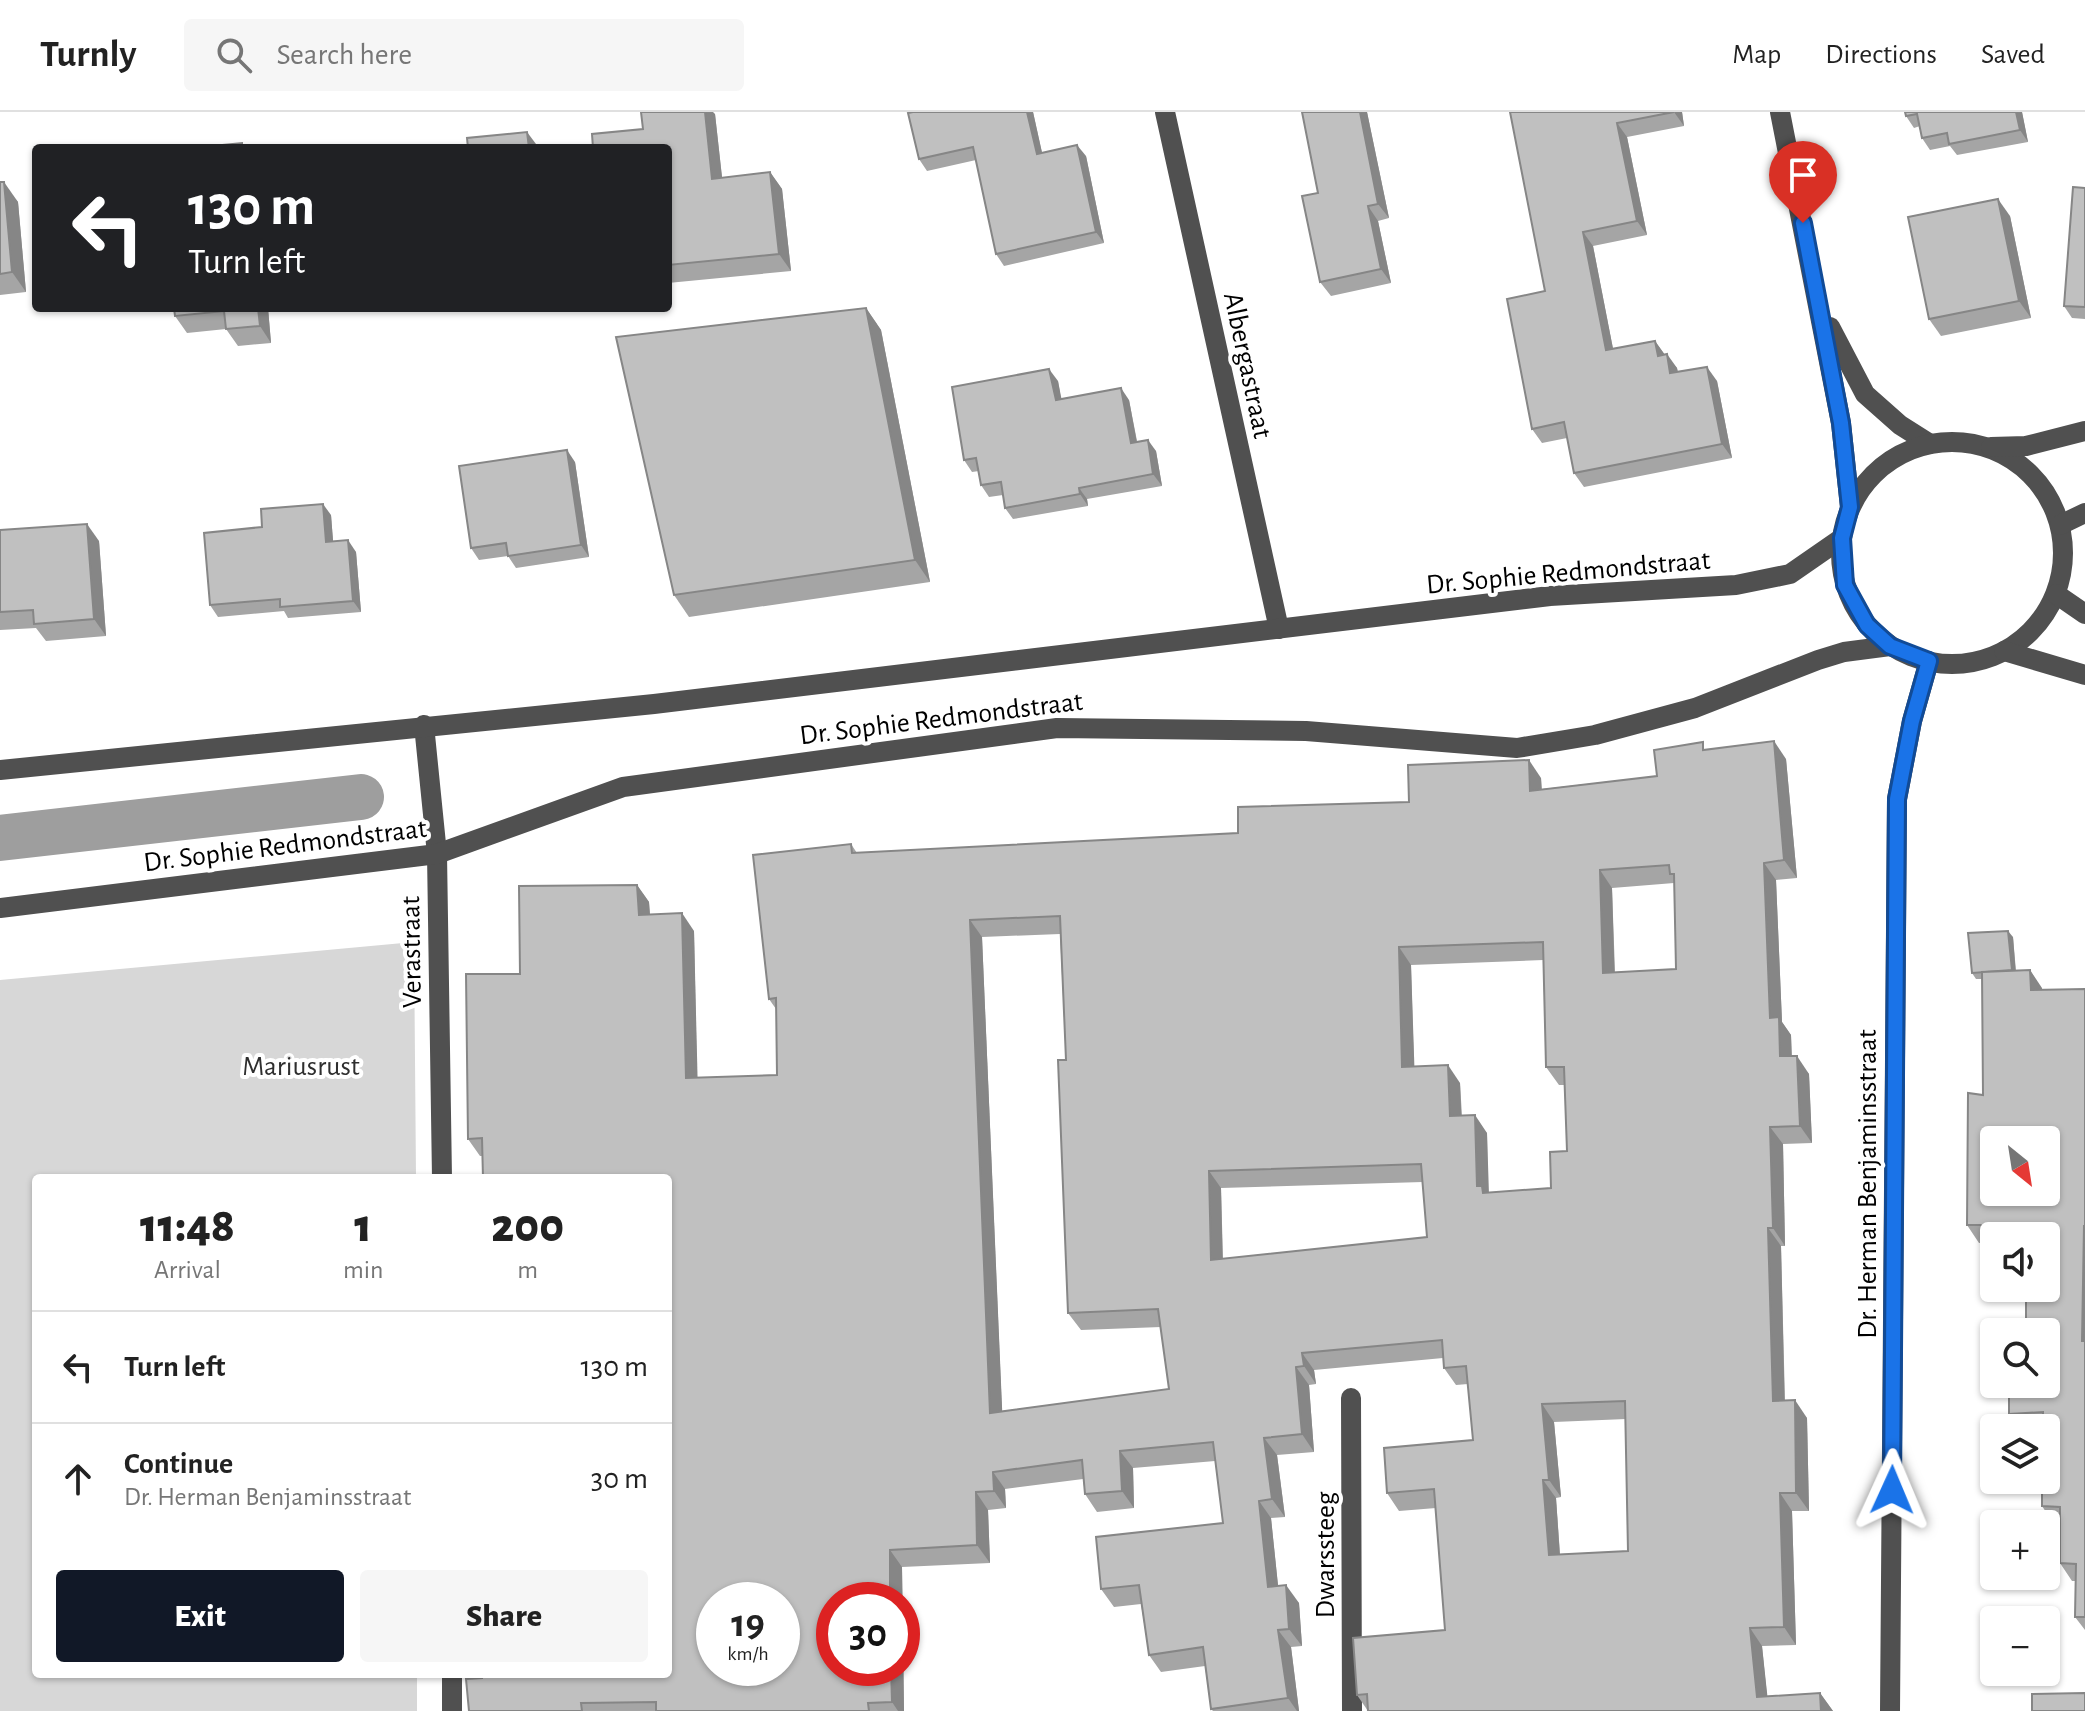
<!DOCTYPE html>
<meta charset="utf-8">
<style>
:root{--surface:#fff;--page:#f6f6f6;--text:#222;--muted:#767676;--line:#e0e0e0;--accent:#111827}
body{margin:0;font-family:"Alegreya Sans",sans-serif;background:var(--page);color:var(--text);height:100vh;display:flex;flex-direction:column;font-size:30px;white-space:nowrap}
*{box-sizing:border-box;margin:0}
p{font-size:26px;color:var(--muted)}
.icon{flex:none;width:44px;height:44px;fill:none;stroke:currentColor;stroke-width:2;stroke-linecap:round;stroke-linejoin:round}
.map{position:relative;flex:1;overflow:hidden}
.side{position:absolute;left:32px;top:1062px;width:640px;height:504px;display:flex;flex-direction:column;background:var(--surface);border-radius:8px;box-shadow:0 2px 6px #0004}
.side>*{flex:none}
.top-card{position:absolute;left:32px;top:32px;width:640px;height:168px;border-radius:8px;box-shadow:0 2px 6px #0004;background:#202124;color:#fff;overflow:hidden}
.needle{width:52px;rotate:150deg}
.fabs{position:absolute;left:1980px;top:1014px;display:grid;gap:16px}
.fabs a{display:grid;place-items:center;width:80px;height:80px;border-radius:8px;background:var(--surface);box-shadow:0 2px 6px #0004;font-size:40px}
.speed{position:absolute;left:696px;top:1470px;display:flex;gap:16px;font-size:40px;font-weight:700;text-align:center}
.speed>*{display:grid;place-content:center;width:104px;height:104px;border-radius:50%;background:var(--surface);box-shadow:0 2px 6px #0004;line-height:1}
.speed small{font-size:20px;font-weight:400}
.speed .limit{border:12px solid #d22;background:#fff;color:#111}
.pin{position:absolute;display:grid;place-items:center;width:68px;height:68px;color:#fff;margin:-82px -34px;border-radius:50% 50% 50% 0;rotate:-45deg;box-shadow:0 0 8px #0007}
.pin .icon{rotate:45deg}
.me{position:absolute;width:88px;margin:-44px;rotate:1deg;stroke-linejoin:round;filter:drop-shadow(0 0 6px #0008)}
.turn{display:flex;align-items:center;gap:28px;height:168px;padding:0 24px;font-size:36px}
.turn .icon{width:104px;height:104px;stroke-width:2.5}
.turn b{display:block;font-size:56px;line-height:68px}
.eta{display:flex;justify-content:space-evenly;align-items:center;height:136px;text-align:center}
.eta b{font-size:48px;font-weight:800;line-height:56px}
.action{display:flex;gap:16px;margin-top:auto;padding:16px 24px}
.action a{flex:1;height:92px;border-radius:8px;background:var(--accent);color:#fff;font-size:32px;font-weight:800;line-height:92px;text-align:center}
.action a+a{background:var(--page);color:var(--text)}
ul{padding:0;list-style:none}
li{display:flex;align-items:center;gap:24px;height:112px;padding:0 24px;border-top:2px solid var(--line)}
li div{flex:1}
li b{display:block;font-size:30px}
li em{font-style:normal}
header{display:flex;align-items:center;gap:48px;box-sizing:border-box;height:112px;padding:0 40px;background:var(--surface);border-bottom:2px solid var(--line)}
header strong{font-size:38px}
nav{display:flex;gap:44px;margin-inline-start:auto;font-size:28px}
.search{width:560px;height:72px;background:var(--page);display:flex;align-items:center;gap:20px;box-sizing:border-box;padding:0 28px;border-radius:8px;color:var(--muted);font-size:30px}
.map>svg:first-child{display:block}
.green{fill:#d7d7d7}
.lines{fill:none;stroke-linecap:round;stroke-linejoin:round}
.canal{stroke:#9e9e9e;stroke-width:46}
.minor{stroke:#505050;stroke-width:20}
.wall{fill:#a5a5a5;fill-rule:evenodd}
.shaded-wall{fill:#868686}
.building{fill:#c0c0c0;stroke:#868686;stroke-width:2;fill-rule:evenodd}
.route-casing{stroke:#114b97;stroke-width:20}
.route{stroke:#1a73e8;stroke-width:14}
.labels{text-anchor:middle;stroke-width:8;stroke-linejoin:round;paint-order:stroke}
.street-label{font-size:28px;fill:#000;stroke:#fff}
.park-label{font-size:28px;fill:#2e2e2e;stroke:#fff}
</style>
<header>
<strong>Turnly</strong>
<div class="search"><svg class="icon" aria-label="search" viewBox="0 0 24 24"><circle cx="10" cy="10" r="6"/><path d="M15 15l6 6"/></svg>Search here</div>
<nav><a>Map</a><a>Directions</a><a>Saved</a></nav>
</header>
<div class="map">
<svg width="2085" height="1599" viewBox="0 0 2085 1599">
<rect width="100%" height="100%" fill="#fff"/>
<polygon class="green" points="414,830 416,1066 36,1066 36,1562 417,1562 417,1599 0,1599 0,868"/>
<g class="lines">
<polyline class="canal" points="0,726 361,685"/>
<g class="minor">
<polyline points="1165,0 1279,517"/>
<polyline points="1780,0 1841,311 1850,395"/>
<polyline points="1830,215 1865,282 1900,313 1930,332"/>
<circle cx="1952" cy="441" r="111"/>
<polyline points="1991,335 2026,334 2085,319"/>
<polyline points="2060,413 2085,401"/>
<polyline points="2056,482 2085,502"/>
<polyline points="2004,539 2085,563"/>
<polyline points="424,613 437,742 442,1066"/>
<polyline points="0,658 654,592 1550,484 1736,473 1790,462 1842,426"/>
<polyline points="0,796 437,742 623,675 1057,616 1306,619 1517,636 1595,623 1695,596 1818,548 1844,540 1890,534"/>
<polyline points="1351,1286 1352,1599"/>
<polyline points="452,1562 452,1599"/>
<polyline points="1890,1599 1897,687 1912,609 1929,549"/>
</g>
</g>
<g class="wall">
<polygon points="913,0 1033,0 1042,41 1086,44 1104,131 1004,154 996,142 976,48 927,59 919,47"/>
<polygon points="1367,0 1389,106 1378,109 1391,171 1331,184 1320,170 1318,81"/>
<polygon points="1510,0 1682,0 1684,14 1627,25 1647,123 1593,134 1613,237 1655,229 1665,243 1677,256 1678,260 1717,269 1732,346 1584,375 1574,361 1567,326 1542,331 1532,317 1545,179"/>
<polygon points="1905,0 2022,0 2028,30 1957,43 1950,34 1930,38 1922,26 1920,14 1914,16 1906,4"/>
<polygon points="715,2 722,66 770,60 782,77 791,159 668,171 668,36 643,17"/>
<polygon points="0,70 18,90 26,180 0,183"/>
<polygon points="2085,76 2085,207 2072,206 2064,194"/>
<polygon points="2010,104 2031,206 1941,224 1929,207"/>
<polygon points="174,196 268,196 271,231 238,234 226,217 187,221 175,204"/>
<polygon points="866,196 881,218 930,470 689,505 674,483"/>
<polygon points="1058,269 1061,287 1129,288 1137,329 1156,339 1162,374 1087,387 1088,394 1013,407 1005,396 1003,383 989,385 981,373 979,359 972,360 964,348"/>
<polygon points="575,350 589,445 516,456 508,444 479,448 471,436"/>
<polygon points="331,403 333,429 356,440 361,500 288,506 284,499 218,505 210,493 262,415"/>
<polygon points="0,418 99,429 106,524 46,529 36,516 0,518"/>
<path d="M1708 637 1786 647 1797 766 1776 768 1782 910 1791 923 1792 944 1809 962 1812 1031 1783 1032 1785 1134H1781L1785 1289 1807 1306 1809 1399H1792L1796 1533 1762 1534 1767 1584 1820 1581 1833 1599H1368L1357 1583 1445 1518 1436 1396 1399 1399 1387 1381 1473 1328 1468 1272 1456 1273 1444 1256 1443 1246 1314 1258 1316 1272 1309 1273 1314 1340 1277 1343 1285 1405 1271 1406 1278 1474 1299 1491 1302 1534 1291 1535 1299 1599H1213L1211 1597 1205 1554 1161 1560 1149 1543 1141 1492 1114 1495 1101 1477 1223 1411 1215 1349 1133 1356 1134 1396 1097 1400 1085 1382 1083 1367 1005 1377 1006 1396 988 1398 990 1451 902 1455 904 1599H469L668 1562 483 1044H480L468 1027 520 862 637 773 649 790 650 802 694 819 697 966 777 963 776 897 769 887 851 732 857 741 1238 721 1541 666 1542 677 1657 664ZM1674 771 1676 857 1615 860 1612 776ZM1060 822 1066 948 1068 1201 1081 1218 1161 1215 1169 1277 1002 1299 982 825ZM1543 848 1546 955 1559 973H1565L1567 1039 1551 1076 1488 1081 1487 1021 1462 1004 1460 971 1414 955 1411 853ZM1423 1070 1427 1125 1223 1147 1221 1076ZM1626 1307 1628 1439 1560 1442 1556 1386 1561 1385 1554 1310Z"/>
<polygon points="2013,825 2016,859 2030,858 2042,878 2085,877 2085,1518 2075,1505 2076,1469 2072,1469 2060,1451 2060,1412 2054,1412 2042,1394 2046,1316 2019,1316 2009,1302 2026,1208 2046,1124 1994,1124 1994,1131 1979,1131 1967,1113 1983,983 1982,867 1976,867 1972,861"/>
</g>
<g class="shaded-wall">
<polygon points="705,0 713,0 715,2 724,83 712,67"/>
<polygon points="1027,0 1033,0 1045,54 1037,42"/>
<polygon points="1360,0 1367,0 1389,106 1378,92"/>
<polygon points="1674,0 1682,0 1684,14"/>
<polygon points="2016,0 2022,0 2028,30 2020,18"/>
<polygon points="1617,11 1627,25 1647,123 1637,109"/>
<polygon points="527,20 536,32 536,36 529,36"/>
<polygon points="1077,33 1086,44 1104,131 1096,120"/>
<polygon points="770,60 782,77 791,159 779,142"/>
<polygon points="4,70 18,90 26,180 12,160"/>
<polygon points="1998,87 2010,104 2031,206 2019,189"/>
<polygon points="1368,94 1378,109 1391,171 1381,157"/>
<polygon points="1583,120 1593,134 1616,252 1606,238"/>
<polygon points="258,196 268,196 271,231 260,214"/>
<polygon points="866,196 881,218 930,470 915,448"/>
<polygon points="1655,229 1665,243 1658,244"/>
<polygon points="1667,242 1677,256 1680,275 1670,261"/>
<polygon points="1707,255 1717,269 1732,346 1722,332"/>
<polygon points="1049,257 1058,269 1064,300 1056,288"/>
<polygon points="1121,276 1129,288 1139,342 1131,331"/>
<polygon points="1148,328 1156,339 1162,374 1153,362"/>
<polygon points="567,338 575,350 589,445 581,433"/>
<polygon points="1079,376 1087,387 1088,394 1080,382"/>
<polygon points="323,392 331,403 334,441 326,430"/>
<polygon points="87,412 99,429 106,524 94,507"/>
<polygon points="348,428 356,440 361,500 353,489"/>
<polygon points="1774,629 1786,647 1797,766 1784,748"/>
<polygon points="1529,648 1541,666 1542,696 1530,679"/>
<polygon points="1764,751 1776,768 1782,910 1791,923 1792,962 1780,944 1770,906"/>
<polygon points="1600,758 1612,776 1615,878 1603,861"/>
<polygon points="637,773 649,790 651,820 639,803"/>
<polygon points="682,801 694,819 698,984 686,966"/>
<polygon points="970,808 982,825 1003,1318 990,1301"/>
<polygon points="2008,819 2013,825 2016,864 2012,858"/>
<polygon points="1399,835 1411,853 1415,973 1402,955"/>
<polygon points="2030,858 2042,876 2043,896 2031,878"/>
<polygon points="1797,944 1809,962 1812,1031 1800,1014"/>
<polygon points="1448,953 1460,971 1462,1022 1450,1004"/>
<polygon points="1475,1003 1487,1021 1489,1083 1494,1091 1477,1074"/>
<polygon points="1770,1015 1783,1032 1785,1134 1773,1116"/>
<polygon points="1209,1059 1221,1076 1223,1165 1211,1148"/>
<polygon points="2084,1114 2085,1116 2085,1234 2082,1229"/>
<polygon points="1768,1116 1781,1134 1785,1307 1773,1289"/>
<polygon points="1302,1241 1314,1258 1316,1272 1304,1254"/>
<polygon points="1296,1255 1309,1273 1314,1340 1302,1322"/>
<polygon points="1795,1288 1807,1306 1809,1399 1796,1381"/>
<polygon points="1542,1292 1554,1310 1561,1385 1549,1368"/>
<polygon points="1264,1326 1277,1343 1285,1405 1272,1387"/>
<polygon points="1120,1339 1133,1356 1134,1396 1122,1379"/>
<polygon points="993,1360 1005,1377 1006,1396 994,1379"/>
<polygon points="1543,1368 1556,1386 1561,1460 1549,1443"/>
<polygon points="976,1380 988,1398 990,1451 977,1433"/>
<polygon points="1780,1381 1792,1399 1796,1533 1784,1515"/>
<polygon points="1259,1389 1271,1406 1280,1492 1268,1475"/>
<polygon points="890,1438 902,1455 904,1599 898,1599 892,1590 891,1556 902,1556 902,1488 890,1488"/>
<polygon points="1286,1473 1299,1491 1302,1534 1289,1517"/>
<polygon points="1750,1516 1762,1534 1769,1599 1757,1585"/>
<polygon points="1278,1518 1291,1535 1299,1599 1297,1599 1288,1586"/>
<polygon points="1820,1581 1833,1599 1821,1599"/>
</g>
<g class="building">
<polygon points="641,0 705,0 712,67 770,60 779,142 668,153 668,36 593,36 592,22 643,17"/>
<polygon points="913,0 1027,0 1037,42 1077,33 1096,120 996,142 973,35 919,47 908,1"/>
<polygon points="1302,0 1360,0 1378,92 1368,94 1381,157 1320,170 1302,84 1318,81"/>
<polygon points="1510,0 1674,0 1617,11 1637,109 1583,120 1606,238 1655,229 1658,244 1667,242 1670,261 1707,255 1722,332 1574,361 1564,310 1532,317 1507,187 1545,179"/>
<polygon points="1905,0 2016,0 2020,18 1949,32 1947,21 1922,26 1917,2 1906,4"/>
<polygon points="527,20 529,36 468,36 467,26"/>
<polygon points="242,31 242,36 191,36"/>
<polygon points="0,70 4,70 12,160 0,162"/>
<polygon points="2073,75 2085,76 2085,195 2064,194"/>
<polygon points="1998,87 2019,189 1929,207 1908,105"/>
<polygon points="174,196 258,196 260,214 226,217 224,199 175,204"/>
<polygon points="866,196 915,448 674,483 616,225"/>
<polygon points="1049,257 1056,288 1121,276 1131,331 1148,328 1153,362 1079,376 1080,382 1005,396 1001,370 981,373 976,346 964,348 952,275"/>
<polygon points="567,338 581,433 508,444 506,431 471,436 459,354"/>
<polygon points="323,392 326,430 348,428 353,489 280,495 280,487 210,493 204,421 262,415 261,397"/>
<polygon points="87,412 94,507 34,512 33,498 0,500 0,418"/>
<path d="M1774 629 1784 748 1764 751 1770 906 1779 905 1780 944H1797L1800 1014 1770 1015 1773 1116H1768L1773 1289 1795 1288 1796 1381H1780L1784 1515 1750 1516 1757 1585 1820 1581 1821 1599H1368L1367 1582 1357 1583 1353 1526 1445 1518 1434 1377 1387 1381 1384 1336 1473 1328 1466 1254 1444 1256 1442 1228 1302 1241 1304 1254 1296 1255 1302 1322 1264 1326 1272 1387 1259 1389 1268 1475 1286 1473 1289 1517 1278 1518 1288 1586 1211 1597 1203 1535 1149 1543 1139 1473 1101 1477 1096 1425 1223 1411 1213 1330 1120 1339 1122 1379 1085 1382 1082 1348 993 1360 994 1379 976 1380 977 1433 890 1438V1488H834V1556H891L892 1590 868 1591 869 1599H656V1590L581 1591 582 1599H469L466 1567 482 1566V1562H668V1066H483L482 1026 468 1027 466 862H520L519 774 637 773 639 803 682 801 686 966 777 963 776 886 769 887 753 743 851 732 852 741 1238 721V695L1409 690 1408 653 1529 648 1530 679 1657 664 1654 638 1703 630V638ZM1669 753 1670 762H1674L1676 857 1603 861 1600 758ZM1060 804 1066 948H1058L1068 1201 1158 1197 1169 1277 990 1301 970 808ZM1543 830 1546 955H1564L1567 1039 1550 1040 1551 1076 1483 1081 1482 1074H1477L1475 1003 1450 1004 1448 953 1402 955 1399 835ZM1421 1052 1427 1125 1211 1148 1209 1059ZM1625 1289 1628 1439 1549 1443 1543 1368H1549L1542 1292ZM714 1488H782V1556H714Z"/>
<polygon points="2008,819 2012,858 1972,861 1968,821"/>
<path d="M2030 858 2031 878 2085 877V1114H2084L2082 1229H2085V1505H2075L2076 1452 2060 1451V1395L2042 1394V1368H2046V1316H2043V1300L2009 1302V1272H2046V1220H2010V1208H2026V1176H2046V1124H2026V1113H1967L1968 981 1983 983 1982 860ZM1994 1028H2046V1080H1994Z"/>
<polygon points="2085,1581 2085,1599 2032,1599 2032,1582"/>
</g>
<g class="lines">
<g class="route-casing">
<polyline id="route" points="1803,111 1841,311 1850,395 1842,426 1845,473 1867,513 1890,534 1929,549 1912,609 1897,687 1892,1378"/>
</g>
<use href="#route" class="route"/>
</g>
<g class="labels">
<g class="street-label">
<text transform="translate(1249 253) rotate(78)" y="10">Albergastraat</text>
<text transform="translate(1568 459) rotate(-5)" y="10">Dr. Sophie Redmondstraat</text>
<text transform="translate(941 605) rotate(-7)" y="10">Dr. Sophie Redmondstraat</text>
<text transform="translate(285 732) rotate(-7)" y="10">Dr. Sophie Redmondstraat</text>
<text transform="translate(410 840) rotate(-91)" y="10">Verastraat</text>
<text transform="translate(1866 1072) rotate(-90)" y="10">Dr. Herman Benjaminsstraat</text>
<text transform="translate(1324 1443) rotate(-90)" y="10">Dwarssteeg</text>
</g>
<g class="park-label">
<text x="301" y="963">Mariusrust</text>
</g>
</g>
</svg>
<div class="fabs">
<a><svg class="needle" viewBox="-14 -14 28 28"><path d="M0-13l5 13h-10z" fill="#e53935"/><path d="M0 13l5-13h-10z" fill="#767676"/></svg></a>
<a><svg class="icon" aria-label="sound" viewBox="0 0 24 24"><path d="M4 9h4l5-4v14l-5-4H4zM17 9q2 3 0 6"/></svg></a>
<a><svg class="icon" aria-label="search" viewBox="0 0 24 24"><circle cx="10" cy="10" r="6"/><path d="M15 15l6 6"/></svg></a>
<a><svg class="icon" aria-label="layers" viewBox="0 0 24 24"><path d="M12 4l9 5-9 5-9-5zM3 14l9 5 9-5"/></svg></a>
<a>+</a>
<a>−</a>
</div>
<div class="speed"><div>19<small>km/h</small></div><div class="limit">30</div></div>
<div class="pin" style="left:1803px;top:111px;background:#d93025"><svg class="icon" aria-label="arrive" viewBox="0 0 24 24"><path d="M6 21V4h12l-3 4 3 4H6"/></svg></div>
<svg class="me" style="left:1892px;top:1378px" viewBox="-20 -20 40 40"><path d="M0-17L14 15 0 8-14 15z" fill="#1a73e8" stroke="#fff" stroke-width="4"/></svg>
<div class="top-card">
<div class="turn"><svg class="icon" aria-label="left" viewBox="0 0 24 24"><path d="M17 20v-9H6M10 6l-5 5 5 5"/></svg><div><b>130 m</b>Turn left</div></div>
</div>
<section class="side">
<div class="eta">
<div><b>11:48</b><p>Arrival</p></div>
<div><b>1</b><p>min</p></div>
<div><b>200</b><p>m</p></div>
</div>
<ul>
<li><svg class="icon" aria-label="left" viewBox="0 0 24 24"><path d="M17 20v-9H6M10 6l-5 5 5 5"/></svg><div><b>Turn left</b></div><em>130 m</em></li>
<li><svg class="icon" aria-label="ahead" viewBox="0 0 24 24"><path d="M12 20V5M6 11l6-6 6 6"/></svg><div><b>Continue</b><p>Dr. Herman Benjaminsstraat</p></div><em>30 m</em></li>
</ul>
<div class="action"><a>Exit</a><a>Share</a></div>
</section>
</div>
